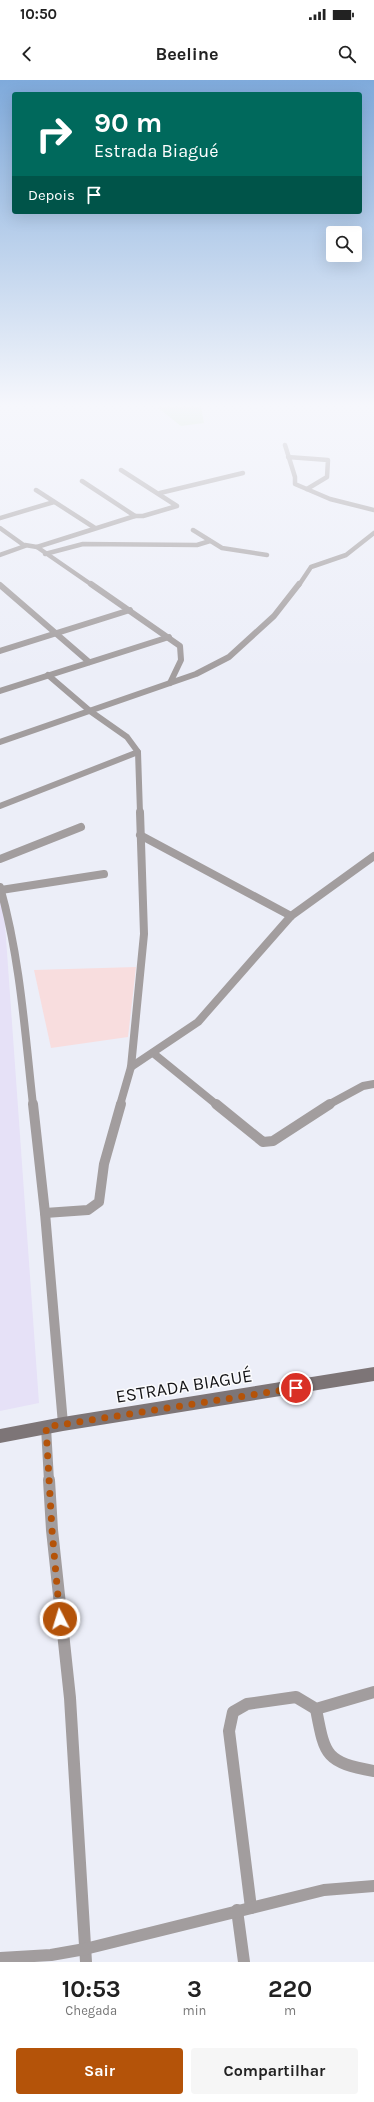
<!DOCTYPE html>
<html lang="pt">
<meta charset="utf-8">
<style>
:root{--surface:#fff;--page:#f6f6f6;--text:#222;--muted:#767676;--accent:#b45309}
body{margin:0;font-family:Karla,sans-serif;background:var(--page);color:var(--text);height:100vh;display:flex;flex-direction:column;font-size:15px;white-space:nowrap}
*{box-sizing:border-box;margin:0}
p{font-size:13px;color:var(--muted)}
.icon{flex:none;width:22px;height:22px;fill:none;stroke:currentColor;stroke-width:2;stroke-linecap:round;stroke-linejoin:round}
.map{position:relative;height:1882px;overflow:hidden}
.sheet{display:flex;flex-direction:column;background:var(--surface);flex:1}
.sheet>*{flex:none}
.top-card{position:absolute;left:12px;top:12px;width:350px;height:122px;border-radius:4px;box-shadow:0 4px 16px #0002;background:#00695c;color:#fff;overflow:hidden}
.fabs{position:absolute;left:326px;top:146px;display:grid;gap:8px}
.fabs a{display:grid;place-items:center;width:36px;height:36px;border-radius:4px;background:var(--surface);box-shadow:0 4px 16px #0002;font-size:20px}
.pin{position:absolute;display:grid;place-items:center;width:34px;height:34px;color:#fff;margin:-17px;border:2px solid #fff;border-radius:50%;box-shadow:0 1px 4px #0007}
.me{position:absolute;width:44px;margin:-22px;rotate:355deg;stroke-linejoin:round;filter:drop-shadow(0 0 3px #0008)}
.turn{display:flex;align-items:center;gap:14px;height:84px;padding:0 16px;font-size:18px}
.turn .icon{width:52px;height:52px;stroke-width:2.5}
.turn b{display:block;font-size:28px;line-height:34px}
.then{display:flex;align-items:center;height:38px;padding:0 16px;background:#0003;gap:8px;font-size:15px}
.eta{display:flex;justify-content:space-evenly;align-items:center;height:68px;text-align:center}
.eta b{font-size:24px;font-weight:700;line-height:28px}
.primary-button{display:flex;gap:8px;margin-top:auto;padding:8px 16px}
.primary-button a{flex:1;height:46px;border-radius:4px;background:var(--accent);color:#fff;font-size:16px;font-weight:700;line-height:46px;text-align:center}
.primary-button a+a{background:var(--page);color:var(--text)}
.status{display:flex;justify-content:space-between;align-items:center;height:28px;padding:0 20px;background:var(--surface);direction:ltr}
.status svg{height:11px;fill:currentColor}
header{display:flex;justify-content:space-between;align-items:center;height:52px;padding:0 16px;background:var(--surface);font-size:18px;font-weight:700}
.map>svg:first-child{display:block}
.commercial{fill:#f8ddde}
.industrial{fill:#e6e1f7}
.green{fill:#c8e7ba}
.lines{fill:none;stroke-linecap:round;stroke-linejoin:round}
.minor-far4{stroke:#a29d9e;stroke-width:4.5}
.minor-far3{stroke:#a29d9e;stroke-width:6}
.minor-far2{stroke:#a29d9e;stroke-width:8}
.minor-far1{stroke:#a29d9e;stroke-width:10}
.minor{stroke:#a29d9e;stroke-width:12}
.secondary{fill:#7d7577;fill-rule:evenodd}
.route{stroke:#b45309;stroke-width:7;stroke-dasharray:0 12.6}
.labels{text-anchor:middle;stroke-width:3;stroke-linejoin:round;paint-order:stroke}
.near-street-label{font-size:18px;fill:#151518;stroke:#fbfbfd}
</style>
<div class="status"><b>10:50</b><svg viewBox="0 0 49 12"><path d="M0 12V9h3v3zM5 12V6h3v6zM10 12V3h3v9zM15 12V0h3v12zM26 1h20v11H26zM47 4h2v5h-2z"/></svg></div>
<header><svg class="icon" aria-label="back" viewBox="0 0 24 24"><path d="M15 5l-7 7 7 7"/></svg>Beeline<svg class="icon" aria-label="search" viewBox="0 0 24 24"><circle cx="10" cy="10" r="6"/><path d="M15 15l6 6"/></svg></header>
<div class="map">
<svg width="374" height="1882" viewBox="0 0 374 1882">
<rect width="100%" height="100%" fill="#eceef8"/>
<polygon class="commercial" points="136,887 128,957 51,968 34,890"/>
<polygon class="industrial" points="0,815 3,816 39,1323 0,1331"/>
<polygon class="green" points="157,327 201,327 204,343 181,346"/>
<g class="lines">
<g class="minor-far4">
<polyline points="285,365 295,397 295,404 330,419 374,430"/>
<polyline points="288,377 328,380 327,397 307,409"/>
<polyline points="82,401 135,436"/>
<polyline points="36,410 95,448"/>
<polyline points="160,413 243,393"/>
<polyline points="0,438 54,422"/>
<polyline points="0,448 25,466 0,475"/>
<polyline points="193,450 222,468 267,475"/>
<polyline points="25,465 37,467 92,505"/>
<polyline points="37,467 135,436 143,436 177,426 121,390"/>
<polyline points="45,474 83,464 197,465 210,461"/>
<polyline points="299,505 311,487 346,475 374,453"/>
</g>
<g class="minor-far3">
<polyline points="91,504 180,566 181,580 170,603"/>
<polyline points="0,505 89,582"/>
<polyline points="0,571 130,530"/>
<polyline points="48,595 90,631 127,657 138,672 140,733"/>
<polyline points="0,611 169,557"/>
<polyline points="0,662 196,594 229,577 274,536 299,504"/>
<polyline points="0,726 138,672"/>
</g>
<g class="minor-far2">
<polyline points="140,755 291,836"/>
<polyline points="0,779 81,747"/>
<path d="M0 807C20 877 25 953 33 1025"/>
<polyline points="1,810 104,794"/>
<polyline points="153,973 217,1025"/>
<polyline points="131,987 198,942 291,836 374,776"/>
<polyline points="120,1025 131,987 144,854 140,732"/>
<polyline points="328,1025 363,1006 374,1004"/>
</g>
<g class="minor-far1">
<polyline points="33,1024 45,1133 63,1344"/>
<polyline points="216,1024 263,1062 273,1061 330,1024"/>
<polyline points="45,1133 88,1130 99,1122 104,1084 121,1024"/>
<polyline points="46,1347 49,1401"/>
</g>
<g class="minor">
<polyline points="49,1400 52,1450 70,1618 86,1882"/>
<path d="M316 1629C325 1676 325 1682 374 1691"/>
<polyline points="251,1828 229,1651 233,1632 247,1624 296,1617 316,1629 374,1612"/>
<polyline points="237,1830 244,1882"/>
<polyline points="0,1878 51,1875 85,1869 324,1810 374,1806"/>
</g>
<polygon class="secondary" points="374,1287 374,1301 63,1351 0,1363 0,1349 63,1337"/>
</g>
<linearGradient id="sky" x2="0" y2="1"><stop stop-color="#7faadb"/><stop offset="0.55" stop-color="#f6f7fc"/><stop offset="1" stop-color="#f6f7fc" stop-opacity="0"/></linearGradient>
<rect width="374" height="591" fill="url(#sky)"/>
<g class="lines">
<polyline class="route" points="60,1539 52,1450 46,1347 296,1308"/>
</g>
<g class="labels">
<g class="near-street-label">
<text transform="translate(184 1306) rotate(-9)" y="6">ESTRADA BIAGUÉ</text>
</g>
</g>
</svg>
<div class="fabs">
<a><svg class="icon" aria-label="search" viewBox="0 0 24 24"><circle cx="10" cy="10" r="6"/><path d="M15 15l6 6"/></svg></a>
</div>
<div class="pin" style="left:296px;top:1308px;background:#d93025"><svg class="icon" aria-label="arrive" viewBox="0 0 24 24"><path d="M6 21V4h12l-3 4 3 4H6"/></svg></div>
<svg class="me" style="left:60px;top:1539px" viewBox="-20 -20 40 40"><circle r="17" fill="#b45309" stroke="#fff" stroke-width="3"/><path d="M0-11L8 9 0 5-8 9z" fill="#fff"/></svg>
<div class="top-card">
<div class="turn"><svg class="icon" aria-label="right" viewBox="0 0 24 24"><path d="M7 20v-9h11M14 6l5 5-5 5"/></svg><div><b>90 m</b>Estrada Biagué</div></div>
<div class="then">Depois<svg class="icon" aria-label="arrive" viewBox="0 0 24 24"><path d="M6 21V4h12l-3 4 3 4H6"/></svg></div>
</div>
</div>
<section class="sheet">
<div class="eta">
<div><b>10:53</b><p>Chegada</p></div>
<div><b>3</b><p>min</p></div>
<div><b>220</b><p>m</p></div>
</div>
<div class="primary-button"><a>Sair</a><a>Compartilhar</a></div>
</section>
